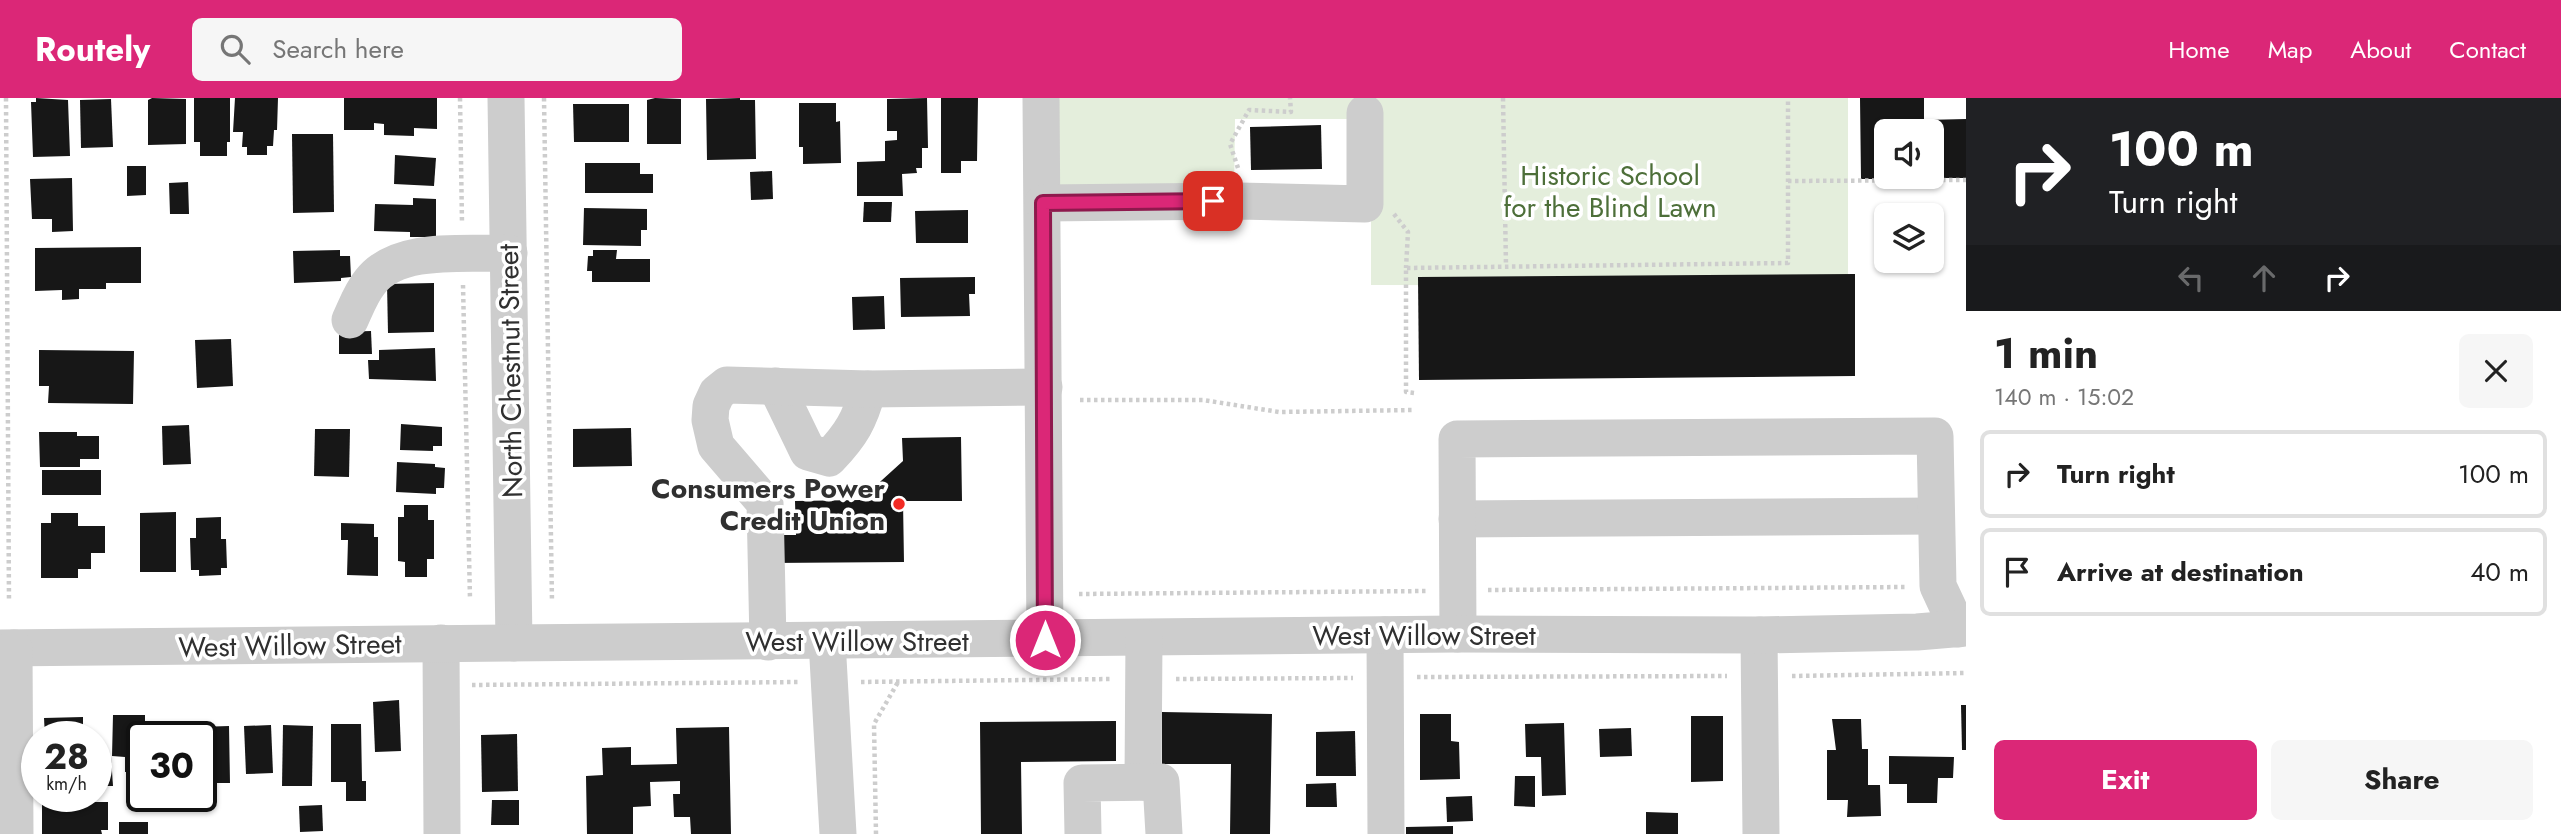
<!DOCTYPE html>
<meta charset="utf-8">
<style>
:root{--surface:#fff;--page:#f6f6f6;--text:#222;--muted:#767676;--line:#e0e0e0;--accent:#db2777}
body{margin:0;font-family:Jost,sans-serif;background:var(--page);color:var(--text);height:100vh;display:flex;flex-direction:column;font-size:26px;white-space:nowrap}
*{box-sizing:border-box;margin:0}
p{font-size:23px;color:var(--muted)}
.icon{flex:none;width:38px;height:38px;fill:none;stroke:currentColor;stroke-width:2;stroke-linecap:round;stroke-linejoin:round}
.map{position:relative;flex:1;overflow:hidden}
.details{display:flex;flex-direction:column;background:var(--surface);width:595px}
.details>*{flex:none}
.top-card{background:#202124;color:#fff;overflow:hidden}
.buttons{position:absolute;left:1874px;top:21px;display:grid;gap:14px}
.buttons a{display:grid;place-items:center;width:70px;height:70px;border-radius:10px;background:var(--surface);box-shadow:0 2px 5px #0004;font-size:35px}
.speed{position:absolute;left:21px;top:623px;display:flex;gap:14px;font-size:35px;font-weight:700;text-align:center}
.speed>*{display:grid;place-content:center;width:91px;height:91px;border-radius:50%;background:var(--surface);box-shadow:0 2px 5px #0004;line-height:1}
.speed small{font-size:18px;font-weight:400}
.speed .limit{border:4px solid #111;border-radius:10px;background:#fff;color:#111}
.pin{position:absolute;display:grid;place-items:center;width:60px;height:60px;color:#fff;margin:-30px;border-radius:14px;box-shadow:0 4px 10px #0006}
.me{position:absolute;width:77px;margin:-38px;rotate:0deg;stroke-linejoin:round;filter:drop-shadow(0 0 5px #0008)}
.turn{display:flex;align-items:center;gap:24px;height:147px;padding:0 28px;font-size:32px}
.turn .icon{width:91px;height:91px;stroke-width:2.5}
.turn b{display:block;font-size:49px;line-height:60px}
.lanes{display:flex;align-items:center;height:66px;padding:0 28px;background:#0003;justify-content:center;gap:35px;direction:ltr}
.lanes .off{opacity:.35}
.round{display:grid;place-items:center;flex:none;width:74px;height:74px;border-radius:10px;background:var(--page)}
.overview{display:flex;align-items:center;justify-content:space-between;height:119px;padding:0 28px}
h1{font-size:42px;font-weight:700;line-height:52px}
.action{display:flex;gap:14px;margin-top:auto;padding:14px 28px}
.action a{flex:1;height:80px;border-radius:10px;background:var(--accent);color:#fff;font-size:28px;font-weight:700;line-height:80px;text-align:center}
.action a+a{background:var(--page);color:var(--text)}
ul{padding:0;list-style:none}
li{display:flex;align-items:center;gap:21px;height:88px;margin:0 14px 10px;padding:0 14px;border:4px solid var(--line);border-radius:10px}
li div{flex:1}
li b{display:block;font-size:26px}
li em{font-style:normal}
header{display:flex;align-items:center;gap:42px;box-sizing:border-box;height:98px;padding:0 35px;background:var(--accent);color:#fff}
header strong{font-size:33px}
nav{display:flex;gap:38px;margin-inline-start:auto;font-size:24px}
.search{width:490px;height:63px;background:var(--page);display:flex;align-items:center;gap:18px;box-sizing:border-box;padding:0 24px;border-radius:10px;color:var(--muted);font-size:26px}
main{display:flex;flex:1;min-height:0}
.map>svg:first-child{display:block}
.green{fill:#e4eedc}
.building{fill:#171717}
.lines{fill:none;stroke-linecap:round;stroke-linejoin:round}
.path{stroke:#cdcdcd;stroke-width:4.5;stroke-dasharray:3.5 3.5;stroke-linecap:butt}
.minor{stroke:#cdcdcd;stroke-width:37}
.route-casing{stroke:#8e194d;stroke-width:18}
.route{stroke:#db2777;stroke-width:12}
.poi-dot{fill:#f32b25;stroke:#fff;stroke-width:2.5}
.labels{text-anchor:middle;stroke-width:7;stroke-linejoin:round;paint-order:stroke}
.park-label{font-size:28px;fill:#4d6f39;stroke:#fff}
.street-label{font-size:28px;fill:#303030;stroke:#fff}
.poi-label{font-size:28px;font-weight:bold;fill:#303030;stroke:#fff;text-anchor:end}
</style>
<header>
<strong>Routely</strong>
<div class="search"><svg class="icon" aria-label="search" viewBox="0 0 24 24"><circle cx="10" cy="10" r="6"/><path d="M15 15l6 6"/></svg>Search here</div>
<nav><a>Home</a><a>Map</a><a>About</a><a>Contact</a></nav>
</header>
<main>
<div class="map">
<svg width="1966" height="736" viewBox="0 0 1966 736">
<rect width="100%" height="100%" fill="#fff"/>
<polygon class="green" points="1049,0 1848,0 1848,188 1371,187 1371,21 1235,21 1234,99 1049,99"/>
<g class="building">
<polygon points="36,0 68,2 70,58 33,59 31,4 36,4"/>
<polygon points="152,0 186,1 186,46 148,47 148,2"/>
<polygon points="194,0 230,0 230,44 227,44 227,58 200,58 200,44 194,44"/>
<polygon points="235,0 278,0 277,32 274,32 273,48 267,48 267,57 247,57 247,49 242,49 243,34 233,34"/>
<polygon points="344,0 437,0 437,31 414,30 414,38 384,37 384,26 374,25 374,32 344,32"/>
<polygon points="655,0 681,1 681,46 647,46 647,2"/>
<polygon points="740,0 740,2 755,2 756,61 707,62 706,1"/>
<polygon points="927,0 928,50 922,50 922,70 916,70 917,75 902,76 903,98 857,98 857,64 885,63 885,43 897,42 897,33 887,33 887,1"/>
<polygon points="941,0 978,0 977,63 961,63 961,75 941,75"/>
<polygon points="1860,0 1924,0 1924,22 1966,21 1966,80 1932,80 1932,33 1886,33 1886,81 1861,81"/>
<polygon points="111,1 113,49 81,50 80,2"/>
<polygon points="799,5 836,5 836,24 840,23 841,65 803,66 803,49 799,49"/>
<polygon points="573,6 629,6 629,44 574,44"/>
<polygon points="1321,27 1322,71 1251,72 1250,29"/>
<polygon points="292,36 333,36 334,114 293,115"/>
<polygon points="395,57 436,60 434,88 394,86"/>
<polygon points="585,65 640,65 640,76 653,76 653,95 585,95"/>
<polygon points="127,68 146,68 146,97 127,98"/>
<polygon points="772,73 773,101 751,102 750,74"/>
<polygon points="72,80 73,133 52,134 52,121 32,121 30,81"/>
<polygon points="188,84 189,116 170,116 169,85"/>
<polygon points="413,100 436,101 436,139 410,139 410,134 374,133 375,106 413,107"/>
<polygon points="864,104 892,104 891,124 863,124"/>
<polygon points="584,110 647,111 647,132 641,132 641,148 583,147"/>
<polygon points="968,112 968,145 916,145 915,113"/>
<polygon points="141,149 141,185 106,185 106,191 79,191 79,201 62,202 62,192 35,193 35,150"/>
<polygon points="340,152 340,158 350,158 351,179 341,180 341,183 294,185 293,153"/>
<polygon points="593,152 617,152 616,161 650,161 650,184 592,184 592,173 587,173 588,158 593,158"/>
<polygon points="1855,176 1855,278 1419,282 1418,179"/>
<polygon points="975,179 975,196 969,196 970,218 901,219 900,180"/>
<polygon points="434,185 434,234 388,235 387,186"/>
<polygon points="884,198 885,231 853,232 852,199"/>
<polygon points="371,233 372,256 339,256 339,234"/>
<polygon points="231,241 233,288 197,290 195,242"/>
<polygon points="435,250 436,283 369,281 368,262 379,262 379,252"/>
<polygon points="39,252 134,253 133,306 48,305 49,288 39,288"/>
<polygon points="401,326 442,329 442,348 433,348 433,353 400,352"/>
<polygon points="189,327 191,366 163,367 162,328"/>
<polygon points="631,330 632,368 573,369 573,331"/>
<polygon points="315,331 350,331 349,379 314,378"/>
<polygon points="39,334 77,334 77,338 99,338 99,361 80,361 80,369 40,369"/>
<polygon points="961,339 962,403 903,403 904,464 770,465 770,437 796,437 795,403 860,402 903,363 902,340"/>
<polygon points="397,364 435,366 435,369 445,370 444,390 436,390 436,396 396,394"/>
<rect x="42" y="372" width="59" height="25"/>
<polygon points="404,407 428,407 428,422 434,422 434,461 427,461 427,479 405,479 405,464 398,463 398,419 404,419"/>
<polygon points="176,414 176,474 140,474 140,415"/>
<polygon points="51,415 78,415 78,428 105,428 105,455 91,455 91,471 78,471 78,480 41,480 41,425 51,425"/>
<polygon points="221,419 221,441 226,441 227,470 221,470 221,477 199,478 199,472 191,472 190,440 196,440 196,420"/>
<polygon points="341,425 374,426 374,439 378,439 378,478 347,477 348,442 341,442"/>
<polygon points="399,602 401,653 375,654 373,604"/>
<polygon points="1961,607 1966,607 1966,652 1962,652"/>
<polygon points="1162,614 1272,616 1270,736 1230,736 1231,666 1162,666"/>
<polygon points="1420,616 1451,616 1451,643 1459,644 1460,681 1420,682"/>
<polygon points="113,617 145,617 145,639 142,639 142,674 125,674 125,659 112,658"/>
<polygon points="1691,618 1723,618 1723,683 1691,684"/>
<polygon points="83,619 83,639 45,639 44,620"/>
<polygon points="1832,621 1861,621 1862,651 1868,651 1868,687 1880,687 1881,718 1847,719 1848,702 1827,702 1827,652 1836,652"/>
<polygon points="1116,623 1116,663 1021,664 1022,736 981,736 980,624"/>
<polygon points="1564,625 1566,697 1542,698 1541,659 1526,659 1525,626"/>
<polygon points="331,626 361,626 362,683 366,683 366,703 346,703 346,684 331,684"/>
<polygon points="271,627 273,675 246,676 244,628"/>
<polygon points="283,627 313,628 312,688 282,688"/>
<polygon points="229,628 230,685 201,685 201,639 198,639 198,629"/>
<rect x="149" y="629" width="32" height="10"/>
<polygon points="729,629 731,736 691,736 690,719 674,719 673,696 680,696 680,683 650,684 651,708 633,709 633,736 587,736 586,678 603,677 602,650 631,649 631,667 677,666 676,630"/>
<polygon points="1631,630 1632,658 1600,659 1599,631"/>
<polygon points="1355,633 1356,678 1316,678 1316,634"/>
<polygon points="517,636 518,693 482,694 481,637"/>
<polygon points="1889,658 1954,659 1953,680 1938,680 1937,705 1907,705 1907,686 1889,686"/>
<polygon points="111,659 113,688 96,688 96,660"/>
<polygon points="1515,678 1535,678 1535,709 1514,708"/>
<polygon points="1336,685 1337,709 1306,709 1306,686"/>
<polygon points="1472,698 1473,723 1447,724 1446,699"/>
<polygon points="492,702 519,702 519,727 491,727"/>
<polygon points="42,704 108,704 108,732 101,732 102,736 42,736"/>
<polygon points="322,707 323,733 300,734 299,708"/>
<polygon points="1646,714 1678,715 1678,736 1646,736"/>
<rect x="119" y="724" width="29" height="12"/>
<polygon points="1453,728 1453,736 1406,736 1406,729"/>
</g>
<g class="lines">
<g class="path">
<polyline points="6,0 9,504"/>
<polyline points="460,0 462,125"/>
<polyline points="544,0 552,504"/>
<polyline points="1503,0 1506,168"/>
<polyline points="1238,70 1230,46 1249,12 1291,14 1290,0"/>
<polyline points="1788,83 1966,82"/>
<polyline points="1394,116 1408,134 1406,170"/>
<polyline points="463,187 470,501"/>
<polyline points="1414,295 1406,294 1406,170 1788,165 1788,0"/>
<polyline points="1080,302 1203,302 1279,314 1415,312"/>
<polyline points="1488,492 1906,489"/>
<polyline points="1079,496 1427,493"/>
<polyline points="1792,578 1966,575"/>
<polyline points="1417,579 1727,578"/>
<polyline points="1176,581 1353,580"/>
<polyline points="861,584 1111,581"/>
<polyline points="472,587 800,584"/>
<polyline points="876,736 874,626 898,584"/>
</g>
<g class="minor">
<polyline points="506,0 514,545"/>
<polyline points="1041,0 1045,542"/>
<polyline points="1043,105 1239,103 1365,106 1365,15"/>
<path d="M350 222C356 209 361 195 370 184 398 147 467 157 509 155"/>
<path d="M776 288 808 354 829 360C851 337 860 322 868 291"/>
<polyline points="1457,421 1936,418"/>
<polyline points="1458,536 1457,341 1935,338 1938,488 1958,531"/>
<polyline points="1385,537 1386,736"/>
<polyline points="1759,537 1761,736"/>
<polyline points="827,543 838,736"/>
<polyline points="768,544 765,405 716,348 710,322 711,308 717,295 727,287 868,291 1044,289"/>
<polyline points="441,545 442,736"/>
<polyline points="0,550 1458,536 1759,537 1917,534 1966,530"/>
<polyline points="14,550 15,736"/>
<polyline points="1143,684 1144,540"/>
<polyline points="1083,736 1082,685 1161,684 1164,736"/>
</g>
</g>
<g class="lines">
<g class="route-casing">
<polyline id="route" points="1045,542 1043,105 1213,103"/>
</g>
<use href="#route" class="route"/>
</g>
<circle class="poi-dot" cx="899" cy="406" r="7"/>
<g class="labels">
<g class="park-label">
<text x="1610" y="87">Historic School<tspan x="1610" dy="32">for the Blind Lawn</tspan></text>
</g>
<g class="street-label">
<text transform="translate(510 273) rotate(-91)" y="10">North Chestnut Street</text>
<text x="1424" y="547">West Willow Street</text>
<text x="857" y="553">West Willow Street</text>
<text transform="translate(290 547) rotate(-1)" y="10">West Willow Street</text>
</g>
<g class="poi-label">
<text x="885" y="400">Consumers Power<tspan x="885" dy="32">Credit Union</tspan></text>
</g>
</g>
</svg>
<div class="buttons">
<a><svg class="icon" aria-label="sound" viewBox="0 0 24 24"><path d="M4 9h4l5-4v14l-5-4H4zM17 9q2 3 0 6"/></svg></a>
<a><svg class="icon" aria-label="layers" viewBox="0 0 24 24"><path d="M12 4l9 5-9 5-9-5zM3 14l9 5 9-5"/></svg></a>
</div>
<div class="speed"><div>28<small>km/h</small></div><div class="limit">30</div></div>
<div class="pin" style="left:1213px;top:103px;background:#d93025"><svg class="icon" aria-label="arrive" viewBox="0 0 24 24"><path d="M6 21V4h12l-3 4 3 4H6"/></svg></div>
<svg class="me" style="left:1045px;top:542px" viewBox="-20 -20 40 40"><circle r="17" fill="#db2777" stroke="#fff" stroke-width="3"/><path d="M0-11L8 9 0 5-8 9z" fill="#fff"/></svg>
</div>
<section class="details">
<div class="top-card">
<div class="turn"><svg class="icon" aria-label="right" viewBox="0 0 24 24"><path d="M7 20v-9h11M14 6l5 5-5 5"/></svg><div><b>100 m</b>Turn right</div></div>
<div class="lanes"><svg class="icon off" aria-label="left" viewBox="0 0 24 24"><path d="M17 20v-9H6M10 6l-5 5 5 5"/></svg><svg class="icon off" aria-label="ahead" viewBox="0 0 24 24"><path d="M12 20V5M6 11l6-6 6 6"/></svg><svg class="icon" aria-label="right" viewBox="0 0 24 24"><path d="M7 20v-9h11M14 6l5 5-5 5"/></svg></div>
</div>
<div class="overview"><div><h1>1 min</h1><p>140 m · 15:02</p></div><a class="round"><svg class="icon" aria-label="close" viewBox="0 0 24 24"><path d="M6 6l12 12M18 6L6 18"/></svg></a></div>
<ul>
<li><svg class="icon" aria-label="right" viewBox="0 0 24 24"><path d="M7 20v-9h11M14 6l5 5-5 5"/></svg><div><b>Turn right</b></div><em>100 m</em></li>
<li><svg class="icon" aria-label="arrive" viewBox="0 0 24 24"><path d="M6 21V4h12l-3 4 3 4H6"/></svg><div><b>Arrive at destination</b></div><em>40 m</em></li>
</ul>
<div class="action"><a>Exit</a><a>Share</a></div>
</section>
</main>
